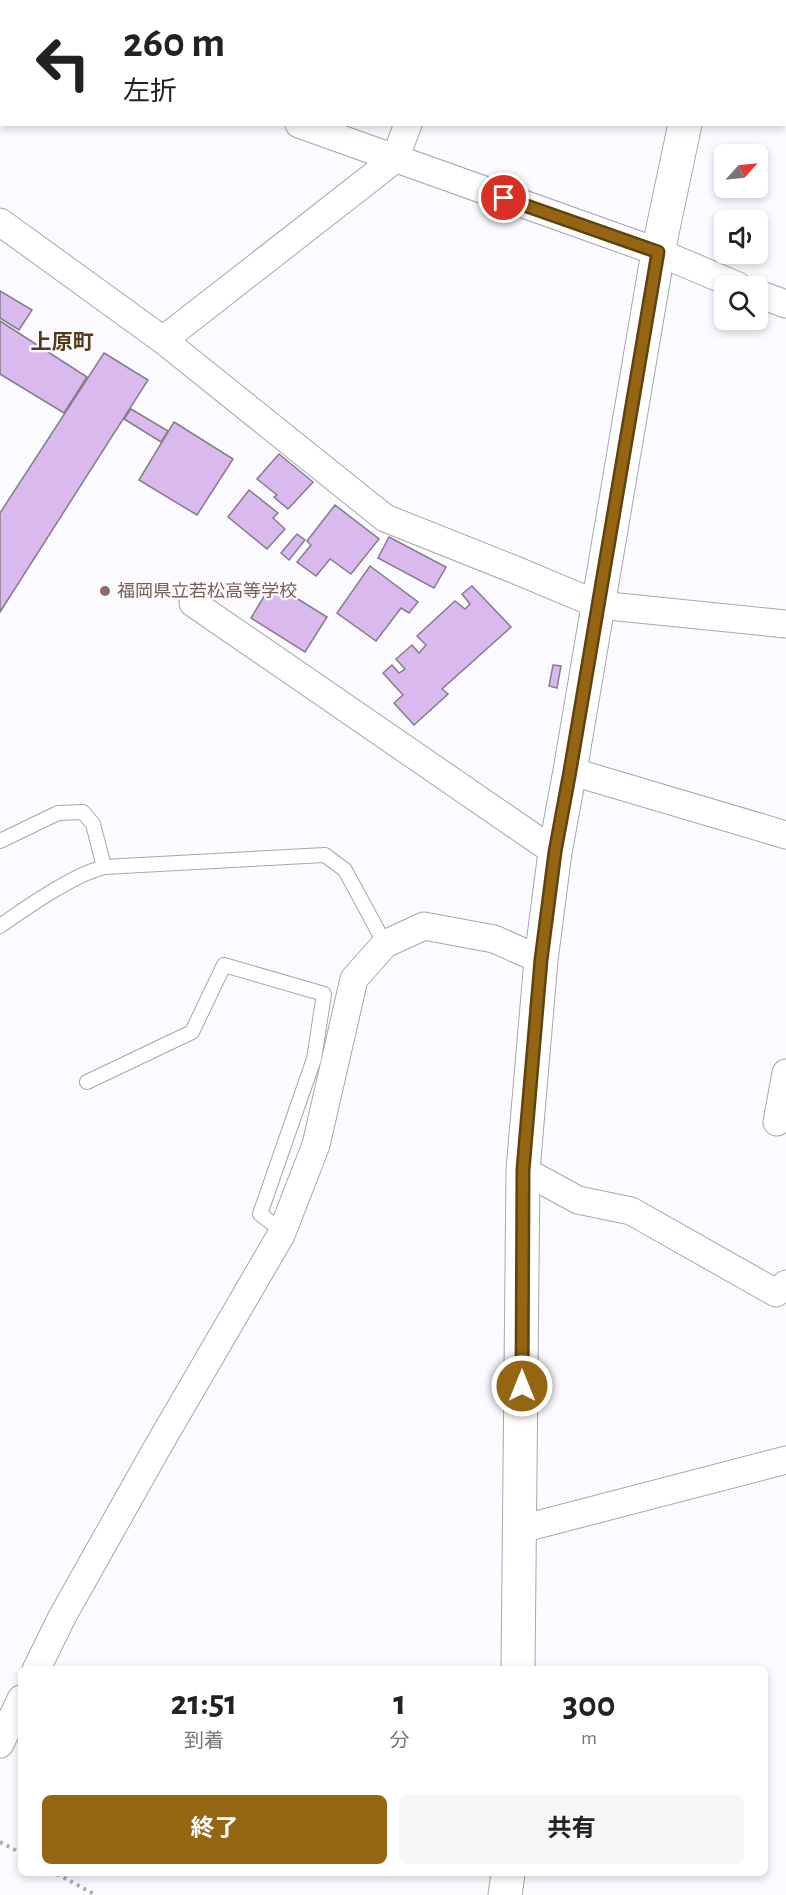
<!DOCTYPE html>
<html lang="ja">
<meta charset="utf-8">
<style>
:root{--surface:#fff;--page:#f6f6f6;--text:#222;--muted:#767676;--accent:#946614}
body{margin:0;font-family:"Alegreya Sans","Noto Sans JP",sans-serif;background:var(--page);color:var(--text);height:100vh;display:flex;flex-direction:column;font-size:22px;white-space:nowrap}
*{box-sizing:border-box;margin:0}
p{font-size:20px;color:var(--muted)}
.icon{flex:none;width:33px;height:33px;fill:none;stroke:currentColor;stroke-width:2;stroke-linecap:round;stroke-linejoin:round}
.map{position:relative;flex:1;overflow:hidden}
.side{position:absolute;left:18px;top:1666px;width:750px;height:210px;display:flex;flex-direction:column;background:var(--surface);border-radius:9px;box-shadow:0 3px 9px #0003}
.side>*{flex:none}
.banner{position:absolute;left:0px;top:0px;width:786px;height:126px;box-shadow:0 3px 9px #0003;background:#fff;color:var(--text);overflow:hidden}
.needle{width:39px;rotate:63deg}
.controls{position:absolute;left:714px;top:144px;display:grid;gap:12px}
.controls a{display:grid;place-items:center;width:54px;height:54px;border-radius:9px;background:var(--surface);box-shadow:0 3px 9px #0003;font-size:30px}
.pin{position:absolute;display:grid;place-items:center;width:51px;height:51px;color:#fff;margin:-26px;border:3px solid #fff;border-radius:50%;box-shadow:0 2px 6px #0007}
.me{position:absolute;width:66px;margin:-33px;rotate:0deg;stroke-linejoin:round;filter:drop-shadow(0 0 4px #0008)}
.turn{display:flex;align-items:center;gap:21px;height:126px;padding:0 24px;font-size:27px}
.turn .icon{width:78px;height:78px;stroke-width:2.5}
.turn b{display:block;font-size:42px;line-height:51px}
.eta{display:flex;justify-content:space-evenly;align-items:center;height:102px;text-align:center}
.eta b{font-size:36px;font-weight:700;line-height:42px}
.cta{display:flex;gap:12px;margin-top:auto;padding:12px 24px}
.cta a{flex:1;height:69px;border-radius:9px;background:var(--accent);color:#fff;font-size:24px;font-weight:700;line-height:69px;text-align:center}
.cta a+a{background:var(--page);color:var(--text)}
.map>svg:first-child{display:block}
.building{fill:#d9b9ee;stroke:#847c89;stroke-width:1.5}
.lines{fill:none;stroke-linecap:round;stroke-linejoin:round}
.service-casing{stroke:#a8a5b3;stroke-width:16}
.minor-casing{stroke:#a8a5b3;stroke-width:29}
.tertiary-casing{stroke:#a8a5b3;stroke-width:35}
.path{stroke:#aeacb1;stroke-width:4;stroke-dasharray:3 4.5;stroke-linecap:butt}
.service{stroke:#fff;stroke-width:14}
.minor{stroke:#fff;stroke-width:27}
.tertiary{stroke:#fff;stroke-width:33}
.route-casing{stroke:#60420d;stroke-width:15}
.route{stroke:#946614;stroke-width:10}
.education-dot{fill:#8d6e63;stroke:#fbfafe;stroke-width:2}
.labels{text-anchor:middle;stroke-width:4.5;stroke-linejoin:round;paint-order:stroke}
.education-label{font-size:18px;fill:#785e54;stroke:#fbfafe;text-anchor:start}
.quarter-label{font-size:21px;font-weight:bold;fill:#513a17;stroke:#fbfafe}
</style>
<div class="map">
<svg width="786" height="1895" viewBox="0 0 786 1895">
<rect width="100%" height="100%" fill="#fbfafe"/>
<g class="building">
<polygon points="0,291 32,310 19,330 0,318"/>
<polygon points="0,321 87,377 64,413 0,374"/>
<polygon points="104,353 148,380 0,612 0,513"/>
<polygon points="131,409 168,431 161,442 124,419"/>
<polygon points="174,422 233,459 197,515 139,480"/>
<polygon points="279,454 313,482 288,509 274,497 277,495 257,479"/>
<polygon points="249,490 278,513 273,518 285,529 267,549 228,517"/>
<polygon points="335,505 379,539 351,574 330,559 316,576 297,562 311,545 307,541"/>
<polygon points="297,534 305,540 289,560 281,553"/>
<polygon points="389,537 446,567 434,588 378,558"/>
<polygon points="370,566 418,602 409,613 401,608 376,641 337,613"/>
<polygon points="272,583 327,617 305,652 251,618"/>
<polygon points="472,586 511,627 442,689 448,694 414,725 394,703 403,695 383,673 392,665 399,673 405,669 396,659 412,645 419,653 426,645 417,636 455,601 465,609 470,604 462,594"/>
<polygon points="553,665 561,666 557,688 549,686"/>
</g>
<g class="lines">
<g class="service-casing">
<g id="service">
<polyline points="0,841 58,813 83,812 93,824 104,867"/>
<path d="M0 926C27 907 73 875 104 867L325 855 345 870 385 944"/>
<polyline points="87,1082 192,1032 224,965 324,994 314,1059 260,1214 282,1231"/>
</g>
</g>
<g class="minor-casing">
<g id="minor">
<polyline points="6,0 6,2"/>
<polyline points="450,2 450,0"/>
<polyline points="0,34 2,31"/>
<polyline points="299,124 658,252 738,286"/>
<polyline points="0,222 163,340 385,518 518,571 599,605 786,624"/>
<polyline points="758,294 786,304"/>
<polyline points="163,340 395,159 408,124"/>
<polyline points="193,603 555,852"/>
<polyline points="570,771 786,835"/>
<polyline points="777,1122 786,1073"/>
<polyline points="523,1170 578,1200 631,1211 776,1293 786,1284"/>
<polyline points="521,1529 786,1460"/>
<polyline points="36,1670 62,1617 157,1448 281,1235 316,1145 354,979 385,944 424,926 494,939 541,960"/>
<polyline points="0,1744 21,1699"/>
</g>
</g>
<g class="tertiary-casing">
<g id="tertiary">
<polyline points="718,2 719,0"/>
<polyline points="518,1670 523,1170 541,960 555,852 570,771 658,252 685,124"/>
<polyline points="505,1895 508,1874"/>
</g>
</g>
<g class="path">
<polyline points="0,1842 21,1853"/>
<polyline points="57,1874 96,1895"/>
</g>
<use href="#service" class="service"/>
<use href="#minor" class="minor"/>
<use href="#tertiary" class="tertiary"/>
</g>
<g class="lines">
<g class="route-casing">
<polyline id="route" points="504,198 658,252 570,771 555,852 541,960 523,1170 522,1386"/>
</g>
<use href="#route" class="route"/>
</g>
<circle class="education-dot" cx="105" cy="591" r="6"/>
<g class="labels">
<g class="education-label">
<text x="117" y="597">福岡県立若松高等学校</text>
</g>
<g class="quarter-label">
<text x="62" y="349">上原町</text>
</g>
</g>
</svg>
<div class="controls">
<a><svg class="needle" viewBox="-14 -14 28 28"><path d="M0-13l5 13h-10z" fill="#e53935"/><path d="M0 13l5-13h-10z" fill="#767676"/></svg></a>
<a><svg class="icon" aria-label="sound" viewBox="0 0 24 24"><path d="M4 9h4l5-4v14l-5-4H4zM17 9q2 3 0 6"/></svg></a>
<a><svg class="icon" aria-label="search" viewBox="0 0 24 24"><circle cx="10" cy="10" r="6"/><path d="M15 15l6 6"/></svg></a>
</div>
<div class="pin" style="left:504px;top:198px;background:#d93025"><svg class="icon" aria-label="arrive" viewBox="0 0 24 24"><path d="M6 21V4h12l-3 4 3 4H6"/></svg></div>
<svg class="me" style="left:522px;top:1386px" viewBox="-20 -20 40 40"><circle r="17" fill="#946614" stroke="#fff" stroke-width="3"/><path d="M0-11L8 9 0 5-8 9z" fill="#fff"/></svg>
<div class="banner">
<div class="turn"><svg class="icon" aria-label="left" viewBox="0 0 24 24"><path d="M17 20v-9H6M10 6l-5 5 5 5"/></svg><div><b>260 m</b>左折</div></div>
</div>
<section class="side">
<div class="eta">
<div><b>21:51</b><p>到着</p></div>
<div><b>1</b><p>分</p></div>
<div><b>300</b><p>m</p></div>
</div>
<div class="cta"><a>終了</a><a>共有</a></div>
</section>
</div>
